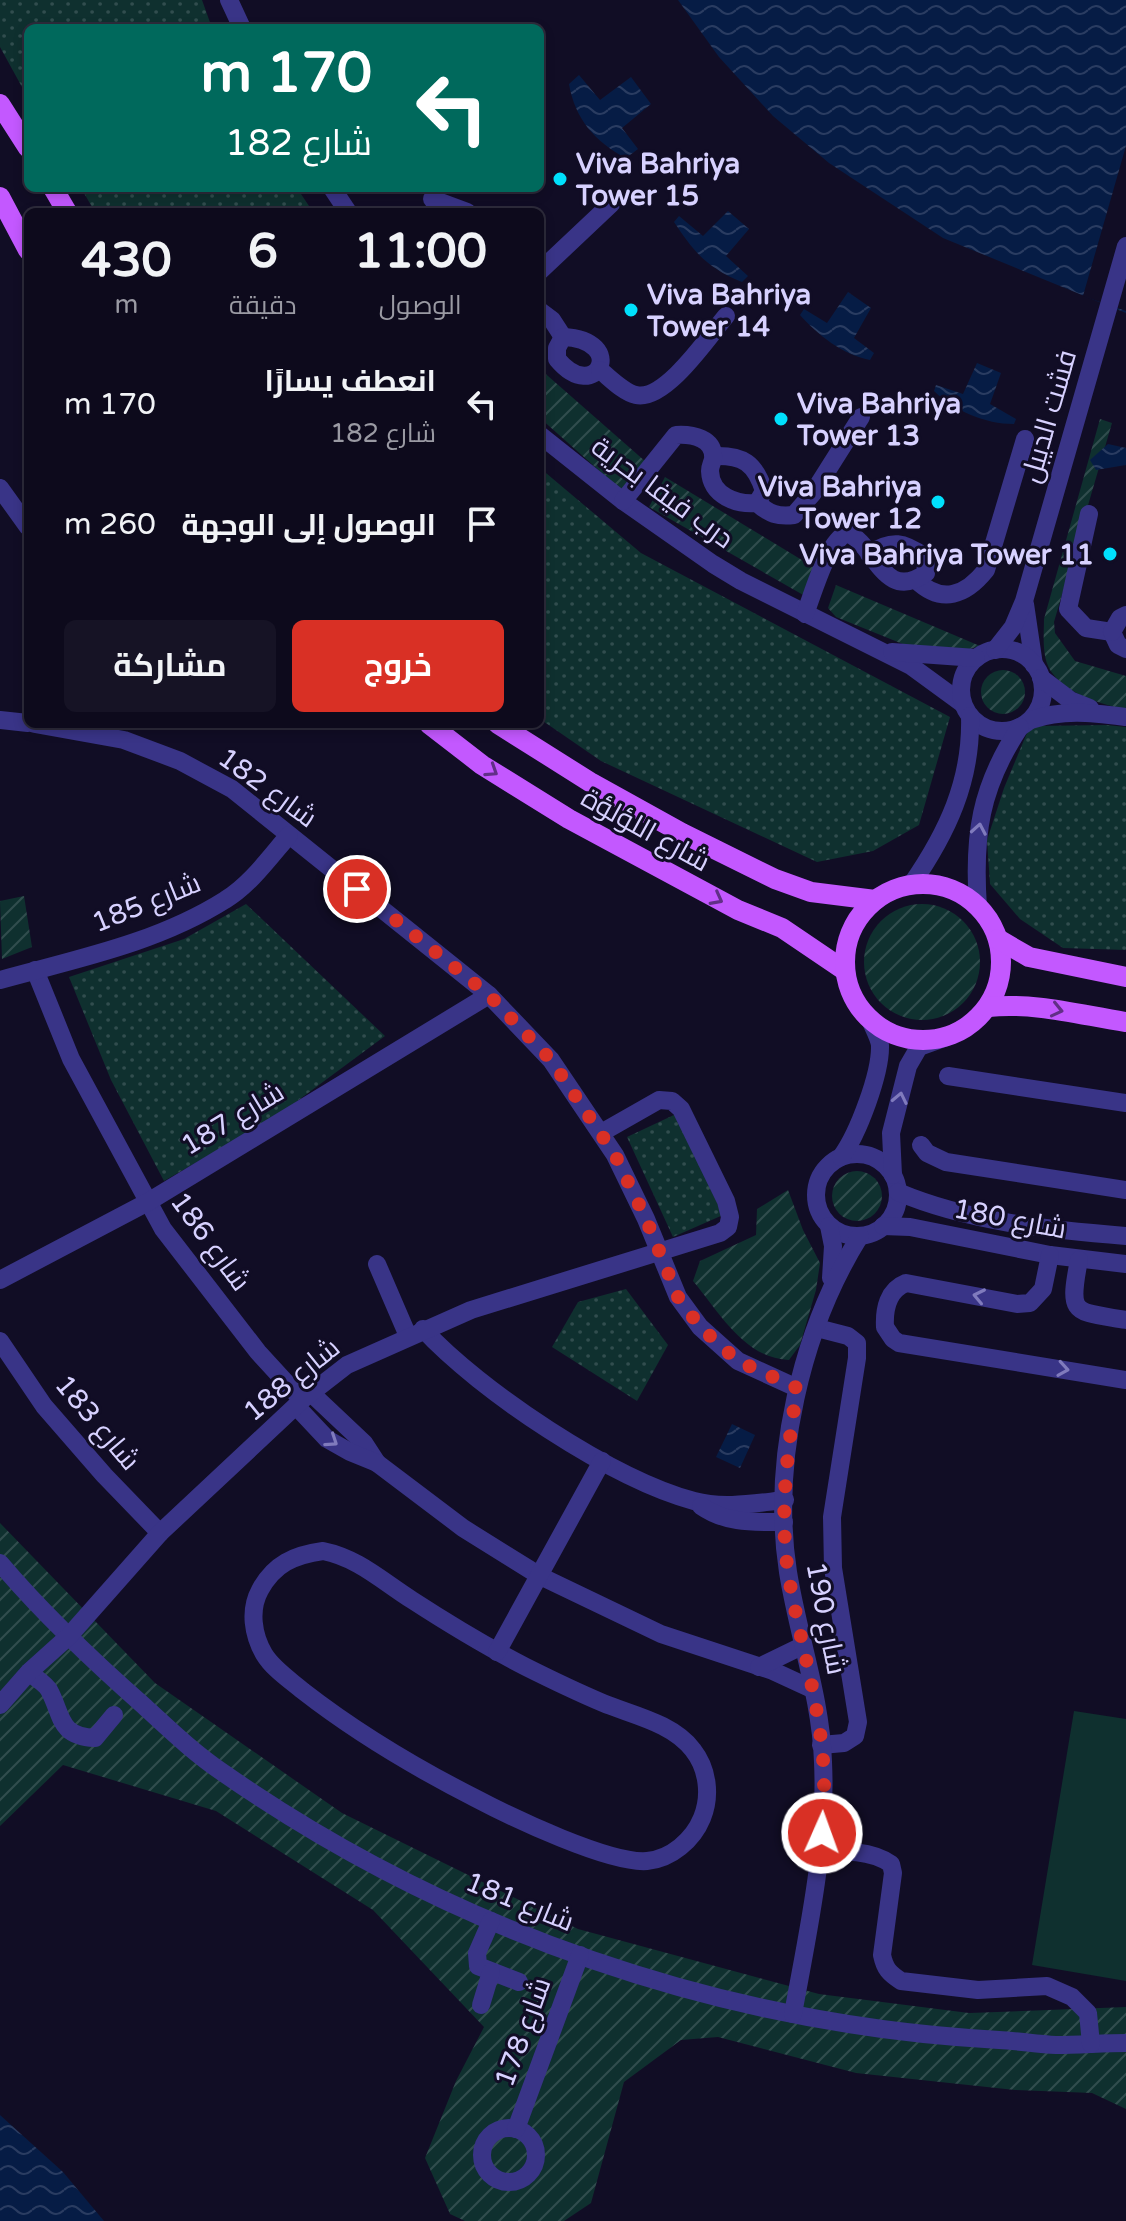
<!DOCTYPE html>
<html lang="ar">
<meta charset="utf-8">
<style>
:root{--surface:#0d0a1c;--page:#161325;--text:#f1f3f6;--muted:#9a9aa3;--line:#2d2b3b;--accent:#d93025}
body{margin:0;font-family:"Varela Round",Cairo,sans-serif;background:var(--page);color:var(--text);direction:rtl;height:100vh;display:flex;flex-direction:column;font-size:30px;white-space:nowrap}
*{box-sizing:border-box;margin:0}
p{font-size:26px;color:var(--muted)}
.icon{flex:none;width:44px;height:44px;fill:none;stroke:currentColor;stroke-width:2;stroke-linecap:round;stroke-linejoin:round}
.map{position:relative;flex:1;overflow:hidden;direction:ltr}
.panel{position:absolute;left:24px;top:208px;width:520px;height:520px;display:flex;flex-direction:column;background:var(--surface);border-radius:12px;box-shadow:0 4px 12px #0003,0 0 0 2px var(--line);direction:rtl}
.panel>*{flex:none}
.banner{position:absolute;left:24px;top:24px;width:520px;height:168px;border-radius:12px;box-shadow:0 4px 12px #0003,0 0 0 2px var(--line);direction:rtl;background:#00695c;color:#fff;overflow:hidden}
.pin{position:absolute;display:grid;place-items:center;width:68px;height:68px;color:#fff;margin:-34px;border:4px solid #fff;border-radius:50%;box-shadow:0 2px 8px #0007}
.me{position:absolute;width:88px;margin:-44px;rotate:2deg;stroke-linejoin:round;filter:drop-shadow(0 0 6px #0008)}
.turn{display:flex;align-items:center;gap:28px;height:168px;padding:0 40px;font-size:36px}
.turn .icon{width:104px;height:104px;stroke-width:2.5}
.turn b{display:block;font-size:56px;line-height:68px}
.eta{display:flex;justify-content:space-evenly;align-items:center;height:136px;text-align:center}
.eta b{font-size:48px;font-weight:700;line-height:56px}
.primary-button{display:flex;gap:16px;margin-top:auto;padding:16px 40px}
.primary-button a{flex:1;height:92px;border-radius:12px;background:var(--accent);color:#fff;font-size:32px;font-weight:700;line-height:92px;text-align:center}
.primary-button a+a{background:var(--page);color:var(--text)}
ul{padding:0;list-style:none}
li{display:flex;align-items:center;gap:24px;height:120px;padding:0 40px}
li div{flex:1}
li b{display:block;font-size:30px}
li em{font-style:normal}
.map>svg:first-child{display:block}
.grass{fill:url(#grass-dots)}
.garden{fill:url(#garden-furrows)}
.pitch{fill:#0f302f}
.water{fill:url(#water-waves)}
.pier{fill:#110d25}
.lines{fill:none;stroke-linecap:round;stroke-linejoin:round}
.minor{stroke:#393487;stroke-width:18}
.major{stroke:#c358ff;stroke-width:20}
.oneway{stroke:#612f87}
.oneway2{stroke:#807bbd}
.route{stroke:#d93025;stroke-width:14;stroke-dasharray:0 25.2}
.poi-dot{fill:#00e0fc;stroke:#110d25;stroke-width:3}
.labels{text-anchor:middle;stroke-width:6;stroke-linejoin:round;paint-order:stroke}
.poi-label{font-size:28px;font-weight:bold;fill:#d7d1ff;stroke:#110d25;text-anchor:start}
.street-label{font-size:28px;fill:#d7d1ff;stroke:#110d25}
</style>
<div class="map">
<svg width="1126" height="2221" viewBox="0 0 1126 2221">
<defs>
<pattern id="grass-dots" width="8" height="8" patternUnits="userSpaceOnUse" patternTransform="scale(2)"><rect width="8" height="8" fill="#0f302f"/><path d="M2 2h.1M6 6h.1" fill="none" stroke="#314d4e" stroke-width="1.8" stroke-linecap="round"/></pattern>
<pattern id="garden-furrows" width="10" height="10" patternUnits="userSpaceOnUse" patternTransform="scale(2)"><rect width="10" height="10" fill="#0f302f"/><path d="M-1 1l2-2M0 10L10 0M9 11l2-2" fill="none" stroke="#314d4e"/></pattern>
<pattern id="water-waves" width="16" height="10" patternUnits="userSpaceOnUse" patternTransform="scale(2)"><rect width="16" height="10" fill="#061c45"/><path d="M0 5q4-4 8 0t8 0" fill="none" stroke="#2a3c61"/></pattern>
</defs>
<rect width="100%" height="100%" fill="#110d25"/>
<g class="grass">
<polygon points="0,0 202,0 212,28 28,28 28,98 0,47"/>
<polygon points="81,188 297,188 313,212 95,212"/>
<polygon points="540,468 641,553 950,717 919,825 873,851 817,862 601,761 540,719"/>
<polygon points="1107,725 1126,727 1126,950 1063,948 1020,919 990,884 987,840 1004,788 1027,733 1034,726"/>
<polygon points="246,904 385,1036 277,1116 164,1181 111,1080 69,977 184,939"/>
<polygon points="676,1114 723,1215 673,1237 627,1137"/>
<polygon points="626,1289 668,1345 637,1401 552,1347 578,1302"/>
</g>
<g class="garden">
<polygon points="540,369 646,462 621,490 540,418"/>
<path d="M1100 419 1112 423 1054 622 1055 633 1075 661 1126 676V710C1102 704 1069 695 1053 674 1041 660 1044 636 1044 619Z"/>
<polygon points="665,477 820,571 805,596 649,507"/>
<polygon points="836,585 980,646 956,653 920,651 836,617 828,608"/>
<circle cx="1003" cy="692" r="22"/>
<polygon points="24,896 32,947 2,959 0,901"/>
<circle cx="922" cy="962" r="58"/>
<circle cx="857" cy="1196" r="25"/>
<path d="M788 1190 803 1230 820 1263 816 1290 800 1345 789 1360C744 1358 720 1313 693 1281L700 1261 756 1235 757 1209Z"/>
<polygon points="0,1523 155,1683 342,1813 578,1929 819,1994 969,2013 1126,2007 1126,2109 1092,2093 1015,2090 856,2073 718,2037 681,2040 624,2082 591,2203 564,2221 465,2221 450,2214 425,2158 456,2081 484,2027 373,1910 216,1811 63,1765 0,1826"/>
</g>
<polygon class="pitch" points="1074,1711 1126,1719 1126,1981 1032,1965"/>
<g class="water">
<polygon points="678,0 1126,0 1126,313 943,238 829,163 773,116 719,57"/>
<path d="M579 75 600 100 631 77 651 104 622 128 638 149 626 158C595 142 575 119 569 84Z"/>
<path d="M728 211 749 229 726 256 748 276 742 282C707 268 694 252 674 222L679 216 703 236Z"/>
<path d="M848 292 871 308 854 338 874 353 870 360C842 354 819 336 800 315L804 309 827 323Z"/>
<path d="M977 363 1001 373 990 404 1016 419 1014 424C985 424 955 411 934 391L936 385 963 394Z"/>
<polygon points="1108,444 1126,448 1126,465 1096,470 1090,460"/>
<polygon points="732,1424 755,1435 740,1468 716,1457"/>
<polygon points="0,2115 63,2172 104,2221 0,2221"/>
</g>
<polygon class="pier" points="1126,146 1126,311 1083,296"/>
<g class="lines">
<g class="minor">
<polyline points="229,0 242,28"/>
<polyline points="332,188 348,212"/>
<polyline points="432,199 467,212"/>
<polyline points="540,271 611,204"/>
<polyline points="540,311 552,320 563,337"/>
<path d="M563 337C629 340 596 406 557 359V348Z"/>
<path d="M600 370C610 378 623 392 636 395 665 402 709 336 726 316"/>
<polyline points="540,435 623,501 713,564 741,581 911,666 963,704"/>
<path d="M714 456C743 455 755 463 764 491L757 503"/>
<polyline points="0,488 28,527"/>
<path d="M623 501 676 435C692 434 715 438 713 459 712 464 710 466 710 471 711 496 737 505 757 503 769 514 778 517 794 515L813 493 861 417"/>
<polyline points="1089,514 1068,609 1086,628 1112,632"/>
<path d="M916 580C942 605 966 595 986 570L1025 439"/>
<polyline points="1025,604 1034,665"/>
<path d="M805 614C814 591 827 542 847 533 875 543 883 604 926 573L925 557C904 542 892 539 869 554"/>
<polyline points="1112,632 1118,645 1126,649"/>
<polyline points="1112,632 1120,618 1126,615"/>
<circle cx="1002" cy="690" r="41"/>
<polyline points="995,650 1013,627 1024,601 1126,246"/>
<polyline points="892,652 976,658"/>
<polyline points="1041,678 1070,700 1090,708"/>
<polyline points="0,720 28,723"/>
<path d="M1031 720C1063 709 1093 713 1126 717"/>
<polyline points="35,724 124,740 180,761 232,789 489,995 551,1060 615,1155 646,1219 678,1297 700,1327 738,1361 797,1388"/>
<path d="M911 885C947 833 972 781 970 716"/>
<path d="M978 907C973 836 980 787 1020 727"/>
<polyline points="35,970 71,1059 163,1229 258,1352 302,1400"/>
<path d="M0 980C76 959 157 943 225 900 250 885 270 857 289 835"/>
<polyline points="948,1076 1126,1103"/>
<polyline points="921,1145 927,1153 946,1162 1126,1190"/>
<circle cx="857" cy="1195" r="41"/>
<path d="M841 1157C858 1134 881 1073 880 1045 879 1038 874 1029 871 1022"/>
<polyline points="893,1175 891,1133 908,1066 919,1047 944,1038"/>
<path d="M898 1192C969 1222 1050 1230 1126 1236"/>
<polyline points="829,1226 833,1246 831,1278"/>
<polyline points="883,1226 910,1227 1050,1255 1126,1264"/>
<path d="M1050 1255 1043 1289 1030 1303 1017 1304 906 1283C888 1290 884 1309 885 1327L893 1339 899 1343 1126 1380"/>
<path d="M1079 1260C1068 1316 1073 1311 1126 1320"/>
<polyline points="377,1264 408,1336"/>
<polyline points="0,1280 148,1202 489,995"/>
<polyline points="817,1328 848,1336 857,1343 857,1358 832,1517 833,1568 858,1722 855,1736 844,1743 821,1745"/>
<path d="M423 1329C480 1391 612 1479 694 1501 723 1509 756 1503 785 1500"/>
<polyline points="0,1341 44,1406 104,1475 160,1533"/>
<polyline points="311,1393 364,1443 377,1463"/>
<polyline points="296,1406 327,1439 350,1452 377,1463 463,1528 540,1576 661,1634 773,1671 812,1689"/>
<path d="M701 1506C727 1524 754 1522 784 1522"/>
<path d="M323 1551C358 1558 382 1581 412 1600 449 1624 487 1647 526 1667 552 1680 577 1692 603 1703 632 1715 673 1723 693 1750 708 1769 711 1796 702 1818 693 1840 671 1859 647 1861 610 1864 513 1818 477 1799 416 1768 357 1733 303 1691 290 1680 273 1669 264 1654 253 1635 249 1610 260 1590 274 1564 294 1555 323 1551Z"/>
<path d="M0 1563C44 1615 93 1661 144 1706 169 1729 194 1753 222 1772 450 1931 722 2025 999 2040 1018 2041 1037 2044 1056 2045 1079 2045 1103 2043 1126 2043"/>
<polyline points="497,1652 602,1461"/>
<polyline points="759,1667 802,1646"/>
<path d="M29 1672C35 1678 45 1683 49 1690 63 1716 58 1736 95 1738L114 1715"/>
<polyline points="0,1705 29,1672 69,1636 160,1533 302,1400 347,1365 471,1310 720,1233 728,1227 730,1217 726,1201 681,1109 672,1101 659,1100 601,1133"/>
<path d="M820 1852C844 1851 871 1850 891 1864L893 1873 882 1955C885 1969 889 1973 901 1981L978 1990 1047 1986 1072 1997 1088 2013 1091 2044"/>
<polyline points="491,1921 477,1953 478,1966 519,1982"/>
<polyline points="481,2005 491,1972"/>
<path d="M793 2014C808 1931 827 1847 823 1762 821 1698 798 1635 788 1572 771 1462 801 1330 860 1236"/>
<circle cx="509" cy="2155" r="27"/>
<polyline points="516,2129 580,1955"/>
</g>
<g class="major">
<polyline points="0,104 28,148"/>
<polyline points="53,188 67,212"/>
<polyline points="0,197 28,250"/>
<polyline points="429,724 482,765 569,819 738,910 782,928 844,970"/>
<polyline points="498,724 590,782 682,833 775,879 811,892 875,900"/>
<circle cx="923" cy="962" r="78"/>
<polyline points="998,939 1029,957 1126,977"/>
<path d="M988 1007C1035 1002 1080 1015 1126 1022"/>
</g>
</g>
<defs><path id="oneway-chevron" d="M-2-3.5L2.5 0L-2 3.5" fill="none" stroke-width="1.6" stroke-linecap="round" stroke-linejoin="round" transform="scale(2)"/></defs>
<g class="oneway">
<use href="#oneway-chevron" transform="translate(492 771) rotate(33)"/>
<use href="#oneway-chevron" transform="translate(717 899) rotate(28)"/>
<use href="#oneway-chevron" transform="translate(1057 1010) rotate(13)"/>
</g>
<g class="oneway2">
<use href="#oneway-chevron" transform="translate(979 829) rotate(-80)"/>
<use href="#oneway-chevron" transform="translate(900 1098) rotate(-78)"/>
<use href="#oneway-chevron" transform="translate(979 1296) rotate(-168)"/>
<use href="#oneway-chevron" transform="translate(1063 1369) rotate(9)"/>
<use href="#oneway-chevron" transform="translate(332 1441) rotate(34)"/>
</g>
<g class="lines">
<path class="route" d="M357 889 489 995 551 1060 615 1155 646 1219 678 1297 700 1327 738 1361 797 1388C788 1449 779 1510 788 1572 798 1634 818 1696 823 1759 825 1783 824 1809 822 1833"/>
</g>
<g class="poi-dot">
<circle cx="560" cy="179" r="8"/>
<circle cx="631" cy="310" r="8"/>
<circle cx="781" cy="419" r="8"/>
<circle cx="938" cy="502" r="8"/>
<circle cx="1110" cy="554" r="8"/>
</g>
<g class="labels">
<g class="poi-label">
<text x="576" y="173">Viva Bahriya<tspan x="576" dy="32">Tower 15</tspan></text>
<text x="647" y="304">Viva Bahriya<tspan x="647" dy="32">Tower 14</tspan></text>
<text x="797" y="413">Viva Bahriya<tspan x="797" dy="32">Tower 13</tspan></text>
<text x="922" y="496" text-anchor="end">Viva Bahriya<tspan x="922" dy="32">Tower 12</tspan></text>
<text x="1094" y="564" text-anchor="end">Viva Bahriya Tower 11</text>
</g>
<g class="street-label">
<text transform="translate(1048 416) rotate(-74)" y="10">فشت الديبل</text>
<text transform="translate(663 492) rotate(36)" y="10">درب فيفا بحرية</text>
<text transform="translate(268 787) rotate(36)" y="10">شارع 182</text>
<text transform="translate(646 829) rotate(29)" y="10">شارع اللؤلؤة</text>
<text transform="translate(146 902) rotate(-22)" y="10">شارع 185</text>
<text transform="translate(232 1118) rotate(-31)" y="10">شارع 187</text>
<text transform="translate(1010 1218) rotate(11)" y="10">شارع 180</text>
<text transform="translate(211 1241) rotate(54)" y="10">شارع 186</text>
<text transform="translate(291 1379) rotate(-39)" y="10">شارع 188</text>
<text transform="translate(98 1422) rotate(50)" y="10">شارع 183</text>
<text transform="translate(827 1618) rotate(79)" y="10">شارع 190</text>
<text transform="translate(520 1901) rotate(22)" y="10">شارع 181</text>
<text transform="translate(522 2032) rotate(-70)" y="10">شارع 178</text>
</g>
</g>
</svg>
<div class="pin" style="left:357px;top:889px;background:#d93025"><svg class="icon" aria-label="arrive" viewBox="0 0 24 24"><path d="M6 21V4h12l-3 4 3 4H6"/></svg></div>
<svg class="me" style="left:822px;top:1833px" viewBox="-20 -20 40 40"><circle r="17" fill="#d93025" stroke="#fff" stroke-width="3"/><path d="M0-11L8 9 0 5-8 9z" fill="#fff"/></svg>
<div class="banner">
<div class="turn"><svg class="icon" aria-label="left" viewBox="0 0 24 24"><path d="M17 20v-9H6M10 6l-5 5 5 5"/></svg><div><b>170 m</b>شارع 182</div></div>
</div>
<section class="panel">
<div class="eta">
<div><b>11:00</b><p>الوصول</p></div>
<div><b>6</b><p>دقيقة</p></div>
<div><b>430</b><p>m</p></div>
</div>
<ul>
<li><svg class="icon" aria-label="left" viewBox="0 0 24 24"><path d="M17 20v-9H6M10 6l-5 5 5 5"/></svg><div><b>انعطف يسارًا</b><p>شارع 182</p></div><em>170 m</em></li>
<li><svg class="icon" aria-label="arrive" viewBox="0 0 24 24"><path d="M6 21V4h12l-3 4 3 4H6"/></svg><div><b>الوصول إلى الوجهة</b></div><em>260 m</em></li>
</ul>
<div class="primary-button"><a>خروج</a><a>مشاركة</a></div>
</section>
</div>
